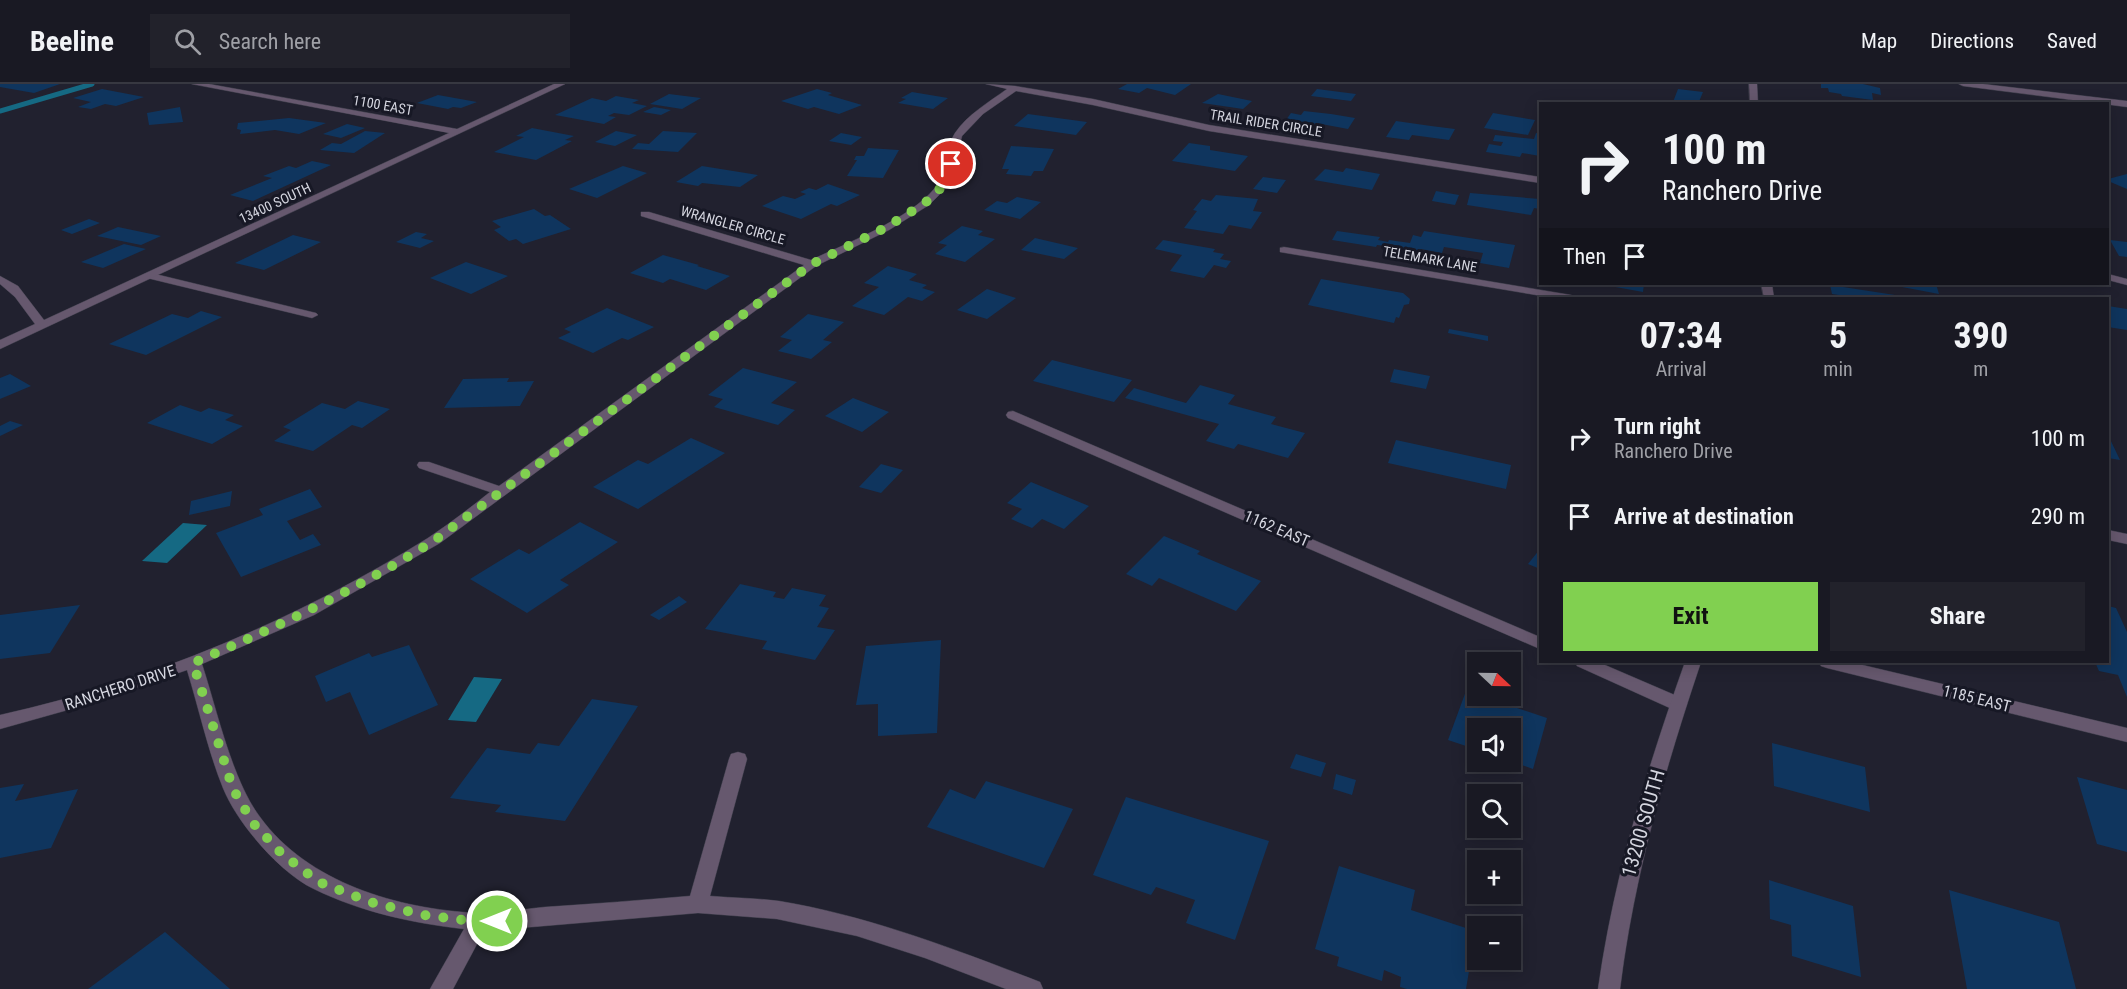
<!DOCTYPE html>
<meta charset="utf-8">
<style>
:root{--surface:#191923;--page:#22222b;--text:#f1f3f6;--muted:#9fa0a6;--line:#373841;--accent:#81d050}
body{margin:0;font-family:"Roboto Condensed",sans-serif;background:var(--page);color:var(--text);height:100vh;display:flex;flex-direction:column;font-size:22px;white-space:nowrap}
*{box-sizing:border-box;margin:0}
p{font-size:20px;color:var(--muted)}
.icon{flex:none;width:33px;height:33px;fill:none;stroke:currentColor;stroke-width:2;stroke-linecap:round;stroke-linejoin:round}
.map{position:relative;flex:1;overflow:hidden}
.panel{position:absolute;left:1539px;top:213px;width:570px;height:366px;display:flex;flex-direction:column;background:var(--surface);border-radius:0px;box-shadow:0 3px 15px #0003,0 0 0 2px var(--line)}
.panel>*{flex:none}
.guide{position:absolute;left:1539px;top:18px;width:570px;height:183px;border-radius:0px;box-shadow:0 3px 15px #0003,0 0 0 2px var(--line);background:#191923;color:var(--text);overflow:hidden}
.needle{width:39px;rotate:112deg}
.buttons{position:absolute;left:1467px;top:568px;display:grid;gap:12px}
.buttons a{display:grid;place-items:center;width:54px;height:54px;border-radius:0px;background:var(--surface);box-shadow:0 3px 15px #0003,0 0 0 2px var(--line);font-size:30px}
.pin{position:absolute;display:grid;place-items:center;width:51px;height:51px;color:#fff;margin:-26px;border:3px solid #fff;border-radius:50%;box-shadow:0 2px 6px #0007}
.me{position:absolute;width:66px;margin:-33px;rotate:270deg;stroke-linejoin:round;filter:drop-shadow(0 0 4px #0008)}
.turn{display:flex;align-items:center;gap:21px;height:126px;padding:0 24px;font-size:27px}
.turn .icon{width:78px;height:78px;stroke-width:2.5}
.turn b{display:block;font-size:42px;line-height:51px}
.then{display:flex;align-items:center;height:57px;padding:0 24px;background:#0003;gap:12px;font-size:22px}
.eta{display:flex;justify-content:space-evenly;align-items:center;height:102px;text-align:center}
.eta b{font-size:36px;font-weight:700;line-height:42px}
.action{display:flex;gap:12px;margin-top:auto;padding:12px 24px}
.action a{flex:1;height:69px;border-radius:0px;background:var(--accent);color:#111;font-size:24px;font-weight:700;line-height:69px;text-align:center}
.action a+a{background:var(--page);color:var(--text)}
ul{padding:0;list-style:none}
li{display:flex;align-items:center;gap:18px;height:78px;padding:0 24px}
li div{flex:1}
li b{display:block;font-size:22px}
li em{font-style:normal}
header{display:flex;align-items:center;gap:36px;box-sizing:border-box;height:84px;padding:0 30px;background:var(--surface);border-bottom:2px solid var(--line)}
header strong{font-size:28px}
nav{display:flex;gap:33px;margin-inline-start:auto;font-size:21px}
.search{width:420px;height:54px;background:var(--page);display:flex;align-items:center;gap:15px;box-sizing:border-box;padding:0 21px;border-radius:0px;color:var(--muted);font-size:22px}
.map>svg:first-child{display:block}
.water{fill:#156983}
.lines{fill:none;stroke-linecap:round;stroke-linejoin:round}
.stream{stroke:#156983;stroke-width:5}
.building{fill:#0f355e}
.service-casing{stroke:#3e3e4b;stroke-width:1}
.minor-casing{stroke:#3e3e4b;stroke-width:1}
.tertiary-casing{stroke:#3e3e4b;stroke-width:1}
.service{fill:#66586e;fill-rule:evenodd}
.minor{fill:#66586e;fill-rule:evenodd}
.tertiary{fill:#66586e;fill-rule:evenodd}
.route{stroke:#81d050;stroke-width:10;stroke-dasharray:0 18}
.labels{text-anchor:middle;stroke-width:6;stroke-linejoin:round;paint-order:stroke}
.far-street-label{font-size:14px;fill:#d5d6e0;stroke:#171825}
.street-label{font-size:16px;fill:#d5d6e0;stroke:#171825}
.near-street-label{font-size:20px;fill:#d5d6e0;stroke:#171825}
</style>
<header>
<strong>Beeline</strong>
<div class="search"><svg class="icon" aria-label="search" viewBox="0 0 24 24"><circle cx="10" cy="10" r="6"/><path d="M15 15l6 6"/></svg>Search here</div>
<nav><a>Map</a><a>Directions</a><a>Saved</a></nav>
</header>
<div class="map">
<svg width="2127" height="905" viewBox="0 0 2127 905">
<rect width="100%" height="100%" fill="#21212f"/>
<g class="water">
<polygon points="183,439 207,441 167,479 142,477"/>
<polygon points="474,593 502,595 476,638 448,636"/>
</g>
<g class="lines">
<polyline class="stream" points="0,27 92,0"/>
</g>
<g class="building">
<polygon points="0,0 60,0 34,9 0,3"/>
<polygon points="1127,0 1191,0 1175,11 1147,4 1139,9 1118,5"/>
<polygon points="1821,0 1863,0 1880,4 1881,11 1872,9 1873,16 1842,12 1841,10 1829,8 1828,4 1821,4"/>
<polygon points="102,5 144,13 116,22 105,20 91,25 78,23 91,18 73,14"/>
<polygon points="817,5 832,9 828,11 862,21 839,30 814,23 808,25 781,17"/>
<polygon points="1317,5 1356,10 1351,17 1311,12"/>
<polygon points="1678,5 1703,8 1698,20 1673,18"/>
<polygon points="912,8 948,14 933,25 898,19 906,15 901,14"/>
<polygon points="669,10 701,14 682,25 650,20"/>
<polygon points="1218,10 1252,17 1243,25 1202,19"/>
<polygon points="438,11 477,18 461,24 453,23 448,25 417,19"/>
<polygon points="616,12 639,16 632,19 647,22 629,31 614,29 608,32 616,33 604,40 555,31 592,14 606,17"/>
<polygon points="180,23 183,38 149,41 147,29"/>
<polygon points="654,23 671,26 661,31 643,28"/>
<polygon points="1304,27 1331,30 1355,34 1348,45 1316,39 1314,41 1286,36 1291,29 1301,31"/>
<polygon points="1493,29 1535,36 1528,51 1484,44"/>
<polygon points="1028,30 1087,38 1076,51 1014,42"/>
<polygon points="289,34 326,39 299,50 275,46 240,50 241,46 237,45 238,39"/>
<polygon points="1396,37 1431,42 1455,45 1449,56 1412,51 1409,56 1386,53"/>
<polygon points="347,40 365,44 341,54 323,50"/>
<polygon points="532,44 574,52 565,56 572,57 536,76 494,68 524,53 516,52"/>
<polygon points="365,47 385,49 354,69 320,66 332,59 341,60"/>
<polygon points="616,47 637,51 615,62 595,58"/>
<polygon points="663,47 697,49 678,68 632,65 638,59 649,60"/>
<polygon points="841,49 862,53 851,61 829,57"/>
<polygon points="1536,49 1540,50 1540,72 1522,69 1520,73 1486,68 1489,60 1501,62 1503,58 1493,57 1495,51 1534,55"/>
<polygon points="1189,59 1210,62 1210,66 1248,72 1235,87 1172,77"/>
<polygon points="1011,62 1054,65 1043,87 1034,87 1031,92 1006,90 1009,85 1002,85"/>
<polygon points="868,64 899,66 883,94 847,92 857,76 854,76 856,72 864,72"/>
<polygon points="312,77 331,81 253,117 230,111 272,94 263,92 289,82 296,84"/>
<polygon points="623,82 647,89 597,114 569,105"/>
<polygon points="702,82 758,91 740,103 702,99 698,102 676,98"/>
<polygon points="1346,84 1380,90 1372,106 1314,96 1325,85 1343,88"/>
<polygon points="2127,90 2127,105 2108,97 2108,95"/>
<polygon points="1263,93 1286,96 1277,109 1253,105"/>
<polygon points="828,100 860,111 837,122 831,120 801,135 762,122 783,112 795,115 806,110 800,108 809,104 816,106"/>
<polygon points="1436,107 1459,111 1455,121 1432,117"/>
<polygon points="1470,109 1540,115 1540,125 1534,124 1531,131 1467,121"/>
<polygon points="1216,111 1258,115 1253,127 1262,128 1251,145 1229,141 1223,150 1184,144 1197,127 1193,126 1202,115 1211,117"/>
<polygon points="1017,113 1041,118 1020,135 984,126 997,117 1007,119"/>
<polygon points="534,125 545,132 550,131 571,145 523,160 516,155 509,157 494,146 501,143 492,137"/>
<polygon points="89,135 100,139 72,150 61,146"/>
<polygon points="962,142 983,147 978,151 995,155 965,178 935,170 947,161 938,159"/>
<polygon points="118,143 161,152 141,161 97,152"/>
<polygon points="1337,147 1380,153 1378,156 1388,158 1389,156 1410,159 1413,151 1421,153 1424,147 1515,161 1509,184 1480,179 1483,169 1444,163 1442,169 1421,165 1419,171 1385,165 1386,162 1377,161 1376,163 1332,156"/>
<polygon points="416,148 427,150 421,154 434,157 420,164 396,158"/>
<polygon points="293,151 321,158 264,186 235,179"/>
<polygon points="1035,154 1078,164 1064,175 1021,166"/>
<polygon points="1163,156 1215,165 1213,168 1224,170 1220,175 1231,177 1226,184 1214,181 1204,194 1170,187 1182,171 1155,165"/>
<polygon points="2110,156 2127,158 2127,173 2119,172"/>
<polygon points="124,160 146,165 103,184 81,178"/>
<polygon points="663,171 699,181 697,182 730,192 706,206 670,195 663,199 630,189"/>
<polygon points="466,178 508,192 471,210 430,194"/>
<polygon points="888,182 917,190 909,196 927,201 922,204 935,208 922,217 908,213 884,231 852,222 879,203 864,199"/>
<polygon points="1321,195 1403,209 1410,215 1409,220 1404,221 1399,234 1396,233 1394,239 1308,221"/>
<polygon points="1610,200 1644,200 1643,208 1610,202"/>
<polygon points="1901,200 1936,200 1939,210 1902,203"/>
<polygon points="1830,201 1895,211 1896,214 1839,214 1839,211 1832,210"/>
<polygon points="987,205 1016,214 987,235 957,226"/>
<polygon points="2108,222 2127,225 2127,246 2108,243"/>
<polygon points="607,224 654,243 628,256 622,254 593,269 558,254 571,248 564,245"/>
<polygon points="201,227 222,233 146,271 109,260 172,230 188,234"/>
<polygon points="808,230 844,238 823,256 832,258 811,275 778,267 792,256 780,253"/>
<polygon points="1449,245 1488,252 1488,257 1448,249"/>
<polygon points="1052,276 1132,296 1114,318 1033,297"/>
<polygon points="743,284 797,298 771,319 795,326 778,341 714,323 723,315 708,311"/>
<polygon points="1394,285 1430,292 1426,305 1390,298"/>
<polygon points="10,290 31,302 0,315 0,294"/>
<polygon points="509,294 507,298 534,297 520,322 444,324 463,295"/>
<polygon points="1200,301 1235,311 1228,320 1276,333 1271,340 1305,349 1288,374 1238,360 1234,365 1206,357 1219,340 1125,314 1134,304 1186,319"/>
<polygon points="853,314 889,328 862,348 825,332"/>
<polygon points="358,317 390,325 362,344 352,341 313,367 274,357 291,346 283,343 322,319 345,325"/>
<polygon points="180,321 201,328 209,324 234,331 225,336 243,342 212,360 147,339"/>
<polygon points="10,337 23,341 0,352 0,342"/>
<polygon points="2108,351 2120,376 2108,374"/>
<polygon points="691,354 725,369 638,425 593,403 638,376 648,380"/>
<polygon points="1396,356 1511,381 1506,405 1388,379"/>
<polygon points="881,380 903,386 881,409 859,403"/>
<polygon points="1031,398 1089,422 1064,445 1042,435 1032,444 1011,435 1022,425 1007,419"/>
<polygon points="310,405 322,423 287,437 300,456 313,450 321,461 241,493 216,449 263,431 259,425"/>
<polygon points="232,407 230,422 189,431 191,417"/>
<polygon points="580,438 618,458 560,496 569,501 527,529 470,495 519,465 529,470"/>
<polygon points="1164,452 1200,467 1197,470 1261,497 1236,527 1159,494 1152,502 1126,490"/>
<polygon points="1540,465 1540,485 1528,480"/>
<polygon points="740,500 776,508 773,513 784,515 792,504 826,511 819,522 829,524 817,543 835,546 815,576 762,565 767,557 705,545"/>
<polygon points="679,512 687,518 659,536 650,531"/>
<polygon points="80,521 50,569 0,575 0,531"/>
<polygon points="2108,522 2116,524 2127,548 2127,613 2118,591 2099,587 2095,578 2108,578"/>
<polygon points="941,556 937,649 878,652 878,620 856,621 866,562"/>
<polygon points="409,561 438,621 369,651 350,608 326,618 315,592 369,569 372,573"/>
<polygon points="1466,607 1547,634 1533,685 1510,677 1510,645 1478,645 1478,666 1448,656"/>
<polygon points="592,615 638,622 565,737 495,728 501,721 450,714 487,664 530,670 538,659 559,662"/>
<polygon points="1772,659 1865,683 1870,728 1774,702"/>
<polygon points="1296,670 1326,679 1321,693 1290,684"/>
<polygon points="1336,690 1356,696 1352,711 1333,705"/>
<polygon points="2077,693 2127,706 2127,768 2097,760"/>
<polygon points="986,697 1073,725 1044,784 927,743 950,705 975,715"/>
<polygon points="24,700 15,717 78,705 51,764 0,774 0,704"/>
<polygon points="1126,713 1269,757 1235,856 1186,839 1195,816 1156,803 1151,811 1093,791"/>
<polygon points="1339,782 1415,806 1411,826 1478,848 1478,864 1473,863 1466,905 1407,905 1400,903 1401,893 1384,886 1382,897 1337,882 1339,873 1315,865"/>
<polygon points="1769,796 1853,822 1861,893 1792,872 1791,841 1770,835"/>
<polygon points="1949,806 2059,838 2076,905 1967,905"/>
<polygon points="165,848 230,905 88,905"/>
</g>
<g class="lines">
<g class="service-casing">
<polygon id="service" points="151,189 316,229 318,231 312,234 147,194 145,192"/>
</g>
<g class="minor-casing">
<g id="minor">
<polygon points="192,0 209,0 457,45 554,0 565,0 0,265 0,256 35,240 15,213 0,200 0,192 18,202 44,236 449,49"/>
<path d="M986 0 1015 2 1093 15 1209 41 1540 93V99L1209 47 1093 21 1016 7 983 30 962 52 952 92 942 108 929 121 889 146 816 182 440 459 314 531 202 580C217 626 232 696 260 733 308 799 398 825 477 829 499 830 523 825 545 823 593 820 642 816 690 812L729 675 731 670 738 668 745 670 747 675 710 812C733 814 756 814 779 817 869 832 954 865 1040 898L1043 905H1006L925 874 857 852 777 835 698 829 484 847 453 905H430L464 845C412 839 361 828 314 805 280 789 237 739 223 704 208 667 199 625 187 586L89 620 0 645V631C150 598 298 535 428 454 449 440 470 424 490 408L419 384 417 381 419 378H429L499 402 804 181 641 132V128H649L811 176C847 159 909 135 934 105 948 89 944 66 955 49 967 31 989 18 1007 5Z"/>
<polygon points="1959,0 1983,0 2127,17 2127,23 1963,2"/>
<polygon points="1284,163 1571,211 1577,214 1554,214 1280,168 1280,164"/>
<polygon points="2108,190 2127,195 2127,201 2108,196"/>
<polygon points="1013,327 1540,553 1540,565 1008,334 1006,331 1008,328"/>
<polygon points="2108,446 2127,450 2127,460 2108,456"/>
<polygon points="1575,578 1598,578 1684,615 1687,620 1684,625 1678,626 1672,625 1577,582"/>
<polygon points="1819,578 1850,578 2127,644 2127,658 1827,584 1821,582"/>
</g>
</g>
<g class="tertiary-casing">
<g id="tertiary">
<polygon points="1749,0 1757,0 1758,20 1750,20"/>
<polygon points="1761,200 1772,200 1774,214 1764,214"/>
<path d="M1685 578H1701C1665 685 1634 792 1620 905H1598C1614 792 1647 685 1685 578Z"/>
</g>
</g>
<use href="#service" class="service"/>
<use href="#minor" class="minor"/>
<use href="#tertiary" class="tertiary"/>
</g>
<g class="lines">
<path class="route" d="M497 837 478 838 424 831 370 818 319 798 282 770 253 739 233 705 193 579C277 543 358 505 435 456L812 180 885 144 925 119 939 106 947 92 951 80"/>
</g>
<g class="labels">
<g class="far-street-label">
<text transform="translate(383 21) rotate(10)" y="5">1100 EAST</text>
<text transform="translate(1266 39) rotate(9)" y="5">TRAIL RIDER CIRCLE</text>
<text transform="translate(275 119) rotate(-25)" y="5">13400 SOUTH</text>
<text transform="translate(733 141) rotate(16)" y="5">WRANGLER CIRCLE</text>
<text transform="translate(1430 175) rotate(10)" y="5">TELEMARK LANE</text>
</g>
<g class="street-label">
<text transform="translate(1277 444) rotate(23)" y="6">1162 EAST</text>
<text transform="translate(120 603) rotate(-18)" y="6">RANCHERO DRIVE</text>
<text transform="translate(1977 614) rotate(14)" y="6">1185 EAST</text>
</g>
<g class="near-street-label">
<text transform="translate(1643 739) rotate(-74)" y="7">13200 SOUTH</text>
</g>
</g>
</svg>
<div class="buttons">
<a><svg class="needle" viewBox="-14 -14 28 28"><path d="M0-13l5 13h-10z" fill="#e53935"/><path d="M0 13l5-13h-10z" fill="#9fa0a6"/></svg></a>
<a><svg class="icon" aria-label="sound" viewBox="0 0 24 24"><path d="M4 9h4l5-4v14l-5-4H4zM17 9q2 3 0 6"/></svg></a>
<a><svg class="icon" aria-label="search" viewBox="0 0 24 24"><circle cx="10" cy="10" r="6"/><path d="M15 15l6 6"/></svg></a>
<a>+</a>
<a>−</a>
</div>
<div class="pin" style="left:951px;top:80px;background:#d93025"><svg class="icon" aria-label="arrive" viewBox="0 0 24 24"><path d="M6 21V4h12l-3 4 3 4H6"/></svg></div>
<svg class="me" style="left:497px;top:837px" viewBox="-20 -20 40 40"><circle r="17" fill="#81d050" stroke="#fff" stroke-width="3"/><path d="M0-11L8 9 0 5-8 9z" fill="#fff"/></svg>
<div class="guide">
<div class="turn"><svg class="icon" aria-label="right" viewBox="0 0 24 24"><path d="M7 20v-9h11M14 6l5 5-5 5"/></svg><div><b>100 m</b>Ranchero Drive</div></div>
<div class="then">Then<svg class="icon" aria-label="arrive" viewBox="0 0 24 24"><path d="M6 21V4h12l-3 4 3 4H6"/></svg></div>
</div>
<section class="panel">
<div class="eta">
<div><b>07:34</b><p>Arrival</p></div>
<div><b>5</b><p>min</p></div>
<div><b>390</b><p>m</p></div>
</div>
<ul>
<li><svg class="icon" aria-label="right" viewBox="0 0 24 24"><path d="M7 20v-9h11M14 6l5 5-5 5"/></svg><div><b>Turn right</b><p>Ranchero Drive</p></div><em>100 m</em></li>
<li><svg class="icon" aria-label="arrive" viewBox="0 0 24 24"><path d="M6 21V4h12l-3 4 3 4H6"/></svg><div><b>Arrive at destination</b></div><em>290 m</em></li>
</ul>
<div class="action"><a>Exit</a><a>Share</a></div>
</section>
</div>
